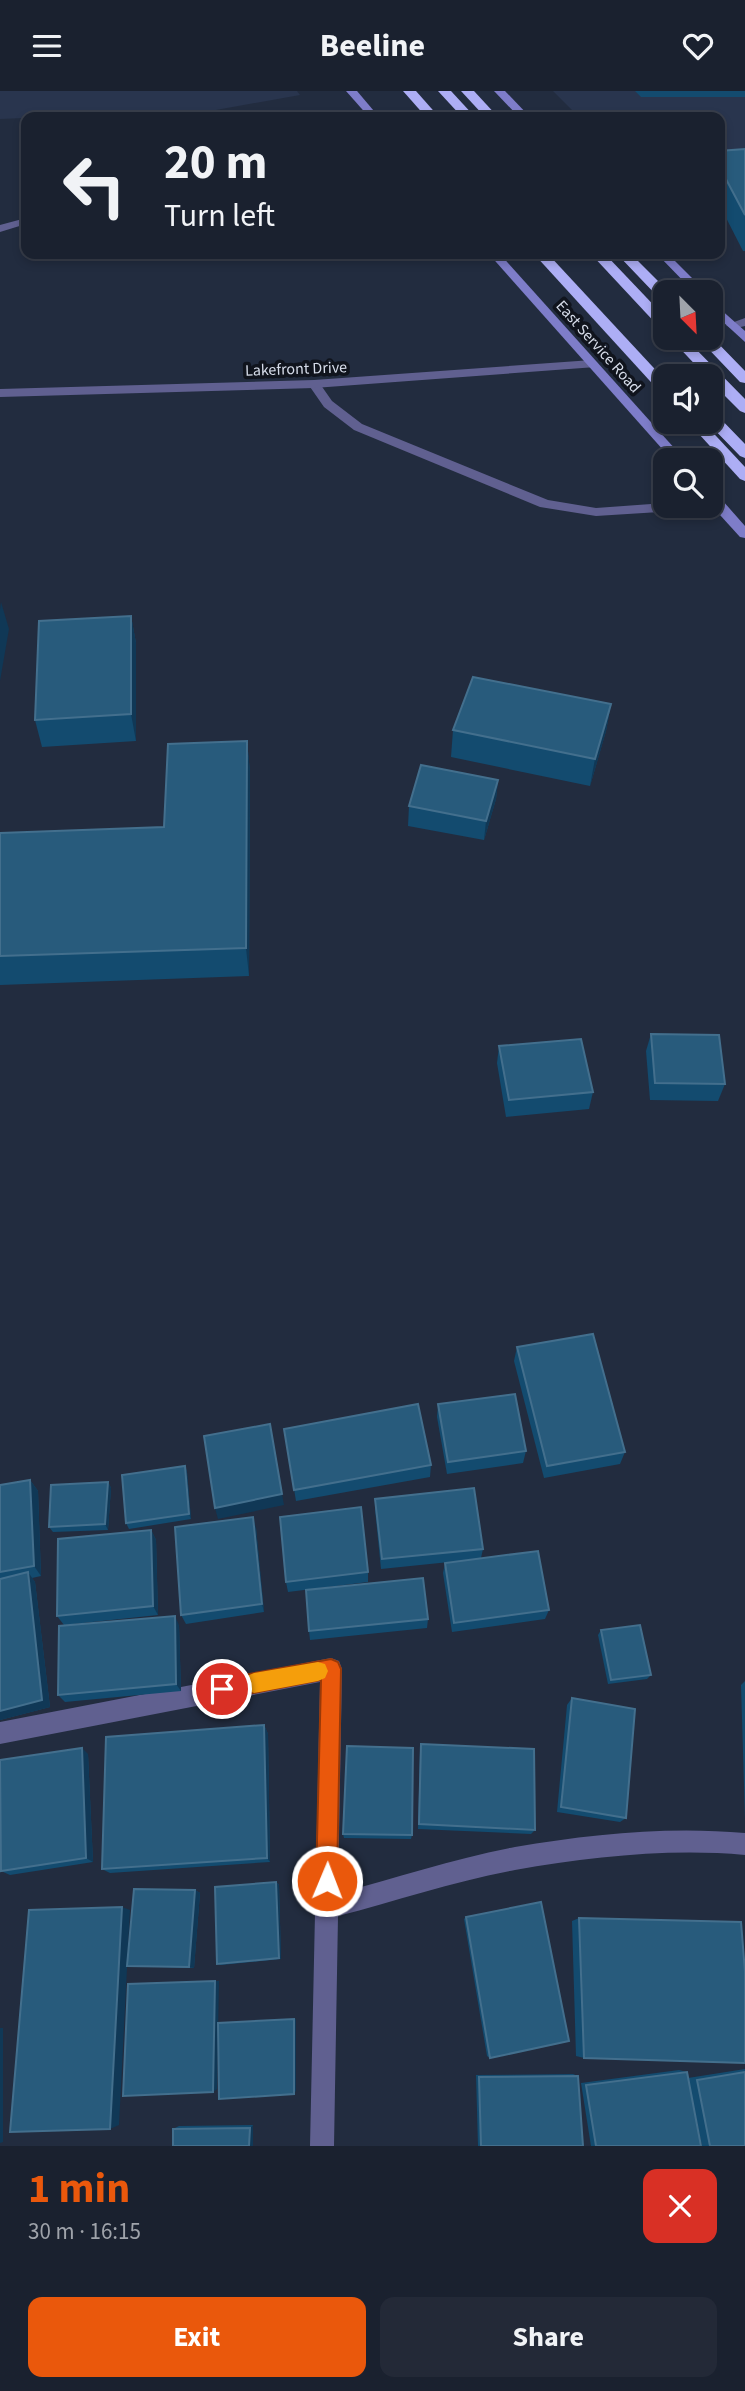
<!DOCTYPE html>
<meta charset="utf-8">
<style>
:root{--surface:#1a212f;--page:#232937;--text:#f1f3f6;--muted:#9fa3aa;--line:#383e4b;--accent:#ea580c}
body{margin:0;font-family:"Source Sans 3",sans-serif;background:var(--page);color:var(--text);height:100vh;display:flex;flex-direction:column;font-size:26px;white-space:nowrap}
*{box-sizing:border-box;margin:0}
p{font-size:23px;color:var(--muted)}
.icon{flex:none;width:38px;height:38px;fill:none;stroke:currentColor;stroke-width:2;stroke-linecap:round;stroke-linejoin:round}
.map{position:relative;height:2055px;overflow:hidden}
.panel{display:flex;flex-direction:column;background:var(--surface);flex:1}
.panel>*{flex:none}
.guide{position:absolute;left:21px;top:21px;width:704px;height:147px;border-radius:14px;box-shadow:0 4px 10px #0003,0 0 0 2px var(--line);background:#1a212f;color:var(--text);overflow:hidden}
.needle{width:46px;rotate:156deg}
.buttons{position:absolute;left:653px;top:189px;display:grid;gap:14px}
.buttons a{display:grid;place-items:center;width:70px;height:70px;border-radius:14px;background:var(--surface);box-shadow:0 4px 10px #0003,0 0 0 2px var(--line);font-size:35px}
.pin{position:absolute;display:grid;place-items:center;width:60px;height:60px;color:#fff;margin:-30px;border:4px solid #fff;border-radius:50%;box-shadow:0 2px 7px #0007}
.me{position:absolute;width:77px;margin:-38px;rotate:1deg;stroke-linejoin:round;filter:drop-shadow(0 0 5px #0008)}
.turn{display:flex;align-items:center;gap:24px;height:147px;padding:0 28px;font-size:32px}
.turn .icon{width:91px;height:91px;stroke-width:2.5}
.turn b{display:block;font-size:49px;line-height:60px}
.round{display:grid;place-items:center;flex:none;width:74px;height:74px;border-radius:14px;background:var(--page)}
.overview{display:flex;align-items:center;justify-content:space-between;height:119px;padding:0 28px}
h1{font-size:42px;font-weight:700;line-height:52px;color:var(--accent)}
.button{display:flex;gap:14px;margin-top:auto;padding:14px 28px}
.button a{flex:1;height:80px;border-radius:14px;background:var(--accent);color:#fff;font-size:28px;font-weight:700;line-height:80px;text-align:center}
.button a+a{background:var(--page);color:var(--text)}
header{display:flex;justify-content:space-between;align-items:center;height:91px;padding:0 28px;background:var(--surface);font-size:32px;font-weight:700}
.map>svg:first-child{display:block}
.built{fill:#29354e}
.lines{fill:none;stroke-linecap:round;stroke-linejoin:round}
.service{fill:#606090;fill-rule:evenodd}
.minor{fill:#606090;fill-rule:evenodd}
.tertiary{fill:#606090;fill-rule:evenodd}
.secondary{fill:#7e7dc9;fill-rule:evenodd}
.motorway{fill:#adaef5;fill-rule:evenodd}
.wall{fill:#134b6f}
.shaded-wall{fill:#103856}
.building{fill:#285b7c;stroke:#436f8d;stroke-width:2}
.route{fill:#ea580c;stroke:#983908;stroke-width:2}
.slow{fill:#f59e0b}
.labels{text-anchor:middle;stroke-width:7;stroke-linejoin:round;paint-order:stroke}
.far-street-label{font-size:16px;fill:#d6dce9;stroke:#10141d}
</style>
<header><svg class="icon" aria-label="menu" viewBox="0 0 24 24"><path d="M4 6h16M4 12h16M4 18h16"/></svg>Beeline<svg class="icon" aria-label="heart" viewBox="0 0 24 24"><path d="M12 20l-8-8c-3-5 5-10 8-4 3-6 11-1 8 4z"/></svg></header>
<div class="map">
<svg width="745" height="2055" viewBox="0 0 745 2055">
<rect width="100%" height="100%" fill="#222c3f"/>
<g class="built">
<polygon points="0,0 297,0 300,4 216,19 0,28"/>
<polygon points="553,0 745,0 745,73 719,76 719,26 579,26"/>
</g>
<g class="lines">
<g class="service">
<polygon points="26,127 26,133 0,141 0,134"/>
<polygon points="745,227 745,235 732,238 726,234"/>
<polygon points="314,289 318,290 332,310 362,333 548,409 596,417 665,412 665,415 698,415 691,419 596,425 540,416 354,339 324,316 308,293"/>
</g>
<path class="minor" d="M331 1567 339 1570 342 1578 338 1802C397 1787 456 1767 515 1756 590 1743 669 1735 745 1742V1764C669 1757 590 1766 515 1779 455 1790 396 1810 338 1825L334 2055H310L320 1591 0 1653V1631Z"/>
<polygon class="tertiary" points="592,269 596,270 596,276 314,297 0,306 0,298 314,289"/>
<g class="secondary">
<polygon points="346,0 357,0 379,26 369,26"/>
<polygon points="494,0 505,0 530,26 519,26"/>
<polygon points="489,163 500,163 685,369 672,369"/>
<polygon points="657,163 668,163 706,201 694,201"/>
<polygon points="710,209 745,240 745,251 710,219"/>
<polygon points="710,400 715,401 745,435 745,447 740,446 710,413"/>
</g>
<g class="motorway">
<polygon points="403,0 416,0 439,26 426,26"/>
<polygon points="438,0 451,0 475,26 462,26"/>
<polygon points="461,0 474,0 498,26 485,26"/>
<polygon points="534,163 548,163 665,289 665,302 660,301"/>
<polygon points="591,163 605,163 665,226 665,238 660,237"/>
<polygon points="617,163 631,163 669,201 665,201 665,209 660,208"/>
<polygon points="710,244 745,280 745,292 740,291 698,247 710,247"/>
<polygon points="670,247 685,247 745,308 745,322 740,320 710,290 710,285 706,285"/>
<polygon points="710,321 715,322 745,353 745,367 740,365 707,331 710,331"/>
<polygon points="688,331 703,331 745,376 745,390 740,388"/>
</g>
</g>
<g class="wall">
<polygon points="635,0 745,0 745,6 641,6"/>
<polygon points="745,58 745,160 743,160 719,113 719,75"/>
<polygon points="131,525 136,552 136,650 42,656 35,629"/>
<polygon points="611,613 606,640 590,695 451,666 453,639"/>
<polygon points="247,650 250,681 249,885 0,894 0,742 164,736"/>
<polygon points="498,689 496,708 484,749 408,735 409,715"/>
<polygon points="651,943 725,993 718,1010 650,1009 646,960"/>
<polygon points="499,955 593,1001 589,1018 506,1026 497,972"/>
<polygon points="517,1256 625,1361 620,1373 544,1387 514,1270"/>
<polygon points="438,1313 526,1360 523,1372 447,1383 437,1326"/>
<polygon points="284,1338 431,1374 430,1386 296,1410"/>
<polygon points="185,1375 187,1381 191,1428 129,1438 126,1432"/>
<polygon points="30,1389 38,1400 41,1485 32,1487 35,1491 50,1616 0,1629 0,1394"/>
<polygon points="108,1391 111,1397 108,1439 53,1441 49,1436"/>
<polygon points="375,1408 483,1458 481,1467 549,1519 545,1528 452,1541 443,1482 445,1472 469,1469 381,1478 375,1418"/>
<polygon points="256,1437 264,1521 186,1533 181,1524"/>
<polygon points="151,1439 156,1449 158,1524 64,1534 57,1525"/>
<polygon points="368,1481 368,1491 288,1501 286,1491"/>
<polygon points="428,1528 427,1537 310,1549 309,1540"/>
<polygon points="179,1534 181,1600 65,1611 58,1604"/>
<polygon points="601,1539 651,1584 647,1588 608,1593 598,1544"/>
<polygon points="745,1590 745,1728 741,1594"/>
<polygon points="572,1607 626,1727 620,1731 557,1721 567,1614"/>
<polygon points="264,1634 268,1643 270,1771 110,1782 102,1778"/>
<polygon points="421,1653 535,1739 531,1743 418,1738 420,1659"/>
<polygon points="88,1663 93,1771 10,1784 1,1780"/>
<polygon points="343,1743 412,1744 411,1748 344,1747"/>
<polygon points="276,1791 279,1794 281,1868 221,1874 217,1873"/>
<polygon points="195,1799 200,1802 194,1877 127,1875"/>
<polygon points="466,1826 490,1967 487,1965 464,1828"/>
<polygon points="579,1827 584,1967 576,1965 572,1830"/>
<polygon points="745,1978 745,2055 702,2055 688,1987"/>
<polygon points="679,1979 687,1981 701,2055 591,2055 581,1992"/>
<polygon points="573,1983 578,1985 583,2055 478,2055 476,1984"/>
<polygon points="253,2034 253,2055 173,2038 179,2035"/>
</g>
<g class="shaded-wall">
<polygon points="1,511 9,538 0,590 0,518"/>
<polygon points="131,525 136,552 136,650 131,623"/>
<polygon points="611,613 606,640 590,695 595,668"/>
<polygon points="247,650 250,681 249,885 246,857"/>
<polygon points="498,689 496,708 484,749 486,730"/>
<polygon points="185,1375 187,1381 191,1428 189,1423"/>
<polygon points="30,1389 38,1400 41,1485 34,1475"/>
<polygon points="108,1391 111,1397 108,1439 105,1433"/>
<polygon points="282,1403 284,1414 218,1428 215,1417"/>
<polygon points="253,1426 256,1437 264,1521 262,1513"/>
<polygon points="151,1439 156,1449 158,1524 153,1515"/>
<polygon points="28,1481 35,1491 50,1616 0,1629 0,1620"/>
<polygon points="175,1525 179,1534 181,1600 176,1593"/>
<polygon points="264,1634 268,1643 270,1771 267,1767"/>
<polygon points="82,1657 88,1663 93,1771 86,1767"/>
<polygon points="276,1791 279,1794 281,1868 279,1867"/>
<polygon points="195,1799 200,1802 194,1877 189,1876"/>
<polygon points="122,1816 130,1819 119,2034 110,2038"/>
<polygon points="215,1890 219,1890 217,1998 213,2001"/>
<polygon points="294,1928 296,1928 296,2000 294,2003"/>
<polygon points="0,1937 3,1937 3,2051 0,2052"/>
<polygon points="253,2034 253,2055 249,2055 250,2037"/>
</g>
<g class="building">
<polygon points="745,58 745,124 719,75 719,60"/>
<polygon points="131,525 131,623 35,629 39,530"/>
<polygon points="473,586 611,613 595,668 453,639"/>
<polygon points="247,650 246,857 0,865 0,742 164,736 168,653"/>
<polygon points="421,674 498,689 486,730 409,715"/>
<polygon points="651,943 719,944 725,993 655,992"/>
<polygon points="581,948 593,1001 509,1009 499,955"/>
<polygon points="593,1243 625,1361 547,1375 517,1256"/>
<polygon points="515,1303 526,1360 448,1371 438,1313"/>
<polygon points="418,1313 431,1374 294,1399 284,1338"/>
<polygon points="270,1333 282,1403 215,1417 204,1345"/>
<polygon points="185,1375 189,1423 126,1432 122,1384"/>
<polygon points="30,1389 34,1475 0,1481 0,1394"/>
<polygon points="108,1391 105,1433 49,1436 51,1394"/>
<polygon points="474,1397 483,1458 382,1468 375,1408"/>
<polygon points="361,1416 368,1481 286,1491 280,1426"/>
<polygon points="253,1426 262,1513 181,1524 175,1436"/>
<polygon points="151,1439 153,1515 57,1525 58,1448"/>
<polygon points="538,1460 549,1519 454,1532 445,1472"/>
<polygon points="28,1481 42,1609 0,1620 0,1488"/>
<polygon points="423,1487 428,1528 309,1540 306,1499"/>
<polygon points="175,1525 176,1593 58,1604 59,1535"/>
<polygon points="640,1534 651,1584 611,1589 601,1539"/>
<polygon points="572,1607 635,1618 626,1727 561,1716"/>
<polygon points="264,1634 267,1767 102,1778 106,1646"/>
<polygon points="421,1653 534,1658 535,1739 419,1733"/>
<polygon points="347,1655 413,1657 412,1744 343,1743"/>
<polygon points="82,1657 86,1767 1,1780 0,1669"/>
<polygon points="276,1791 279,1867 217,1873 215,1796"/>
<polygon points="134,1798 195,1799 189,1876 127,1875"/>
<polygon points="541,1811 569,1950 490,1967 466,1826"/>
<polygon points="122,1816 110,2038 10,2041 29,1819"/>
<polygon points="579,1827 741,1831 745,1881 745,1972 584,1967"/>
<polygon points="215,1890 213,2001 123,2005 128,1893"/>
<polygon points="294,1928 294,2003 219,2008 218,1932"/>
<polygon points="687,1981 701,2055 596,2055 586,1994"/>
<polygon points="745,1981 745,2055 710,2055 697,1989"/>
<polygon points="578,1985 583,2055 481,2055 479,1986"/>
<polygon points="250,2037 249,2055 173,2055 173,2038"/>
</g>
<polygon class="route" points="331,1568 338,1571 341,1578 337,1790 334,1798 327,1801 320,1798 316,1790 321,1589 222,1608 215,1605 212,1598 215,1591 222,1588"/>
<polygon class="slow" points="318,1571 325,1573 328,1580 325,1587 318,1590 254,1602 247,1599 244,1592 247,1585 254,1582"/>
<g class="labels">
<g class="far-street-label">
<text transform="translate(599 255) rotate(48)" y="6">East Service Road</text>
<text transform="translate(296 277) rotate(-2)" y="6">Lakefront Drive</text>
</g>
</g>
</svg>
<div class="buttons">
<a><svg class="needle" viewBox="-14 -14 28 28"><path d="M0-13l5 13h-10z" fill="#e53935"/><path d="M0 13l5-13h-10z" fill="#9fa3aa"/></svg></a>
<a><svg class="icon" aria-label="sound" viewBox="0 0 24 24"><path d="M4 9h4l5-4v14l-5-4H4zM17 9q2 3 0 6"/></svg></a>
<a><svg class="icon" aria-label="search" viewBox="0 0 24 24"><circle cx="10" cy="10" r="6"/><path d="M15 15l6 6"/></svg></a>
</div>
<div class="pin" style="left:222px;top:1598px;background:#d93025"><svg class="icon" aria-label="arrive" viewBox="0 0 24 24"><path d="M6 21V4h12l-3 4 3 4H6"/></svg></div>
<svg class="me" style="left:327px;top:1790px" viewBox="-20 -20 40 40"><circle r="17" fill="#ea580c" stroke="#fff" stroke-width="3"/><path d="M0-11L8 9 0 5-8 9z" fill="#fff"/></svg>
<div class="guide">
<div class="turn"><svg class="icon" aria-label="left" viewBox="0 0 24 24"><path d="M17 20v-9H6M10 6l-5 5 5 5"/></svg><div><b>20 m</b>Turn left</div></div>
</div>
</div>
<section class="panel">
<div class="overview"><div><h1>1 min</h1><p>30 m · 16:15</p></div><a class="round" style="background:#d93025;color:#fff"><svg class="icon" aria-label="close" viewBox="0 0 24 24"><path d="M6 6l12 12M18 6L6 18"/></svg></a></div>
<div class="button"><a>Exit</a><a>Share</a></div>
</section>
